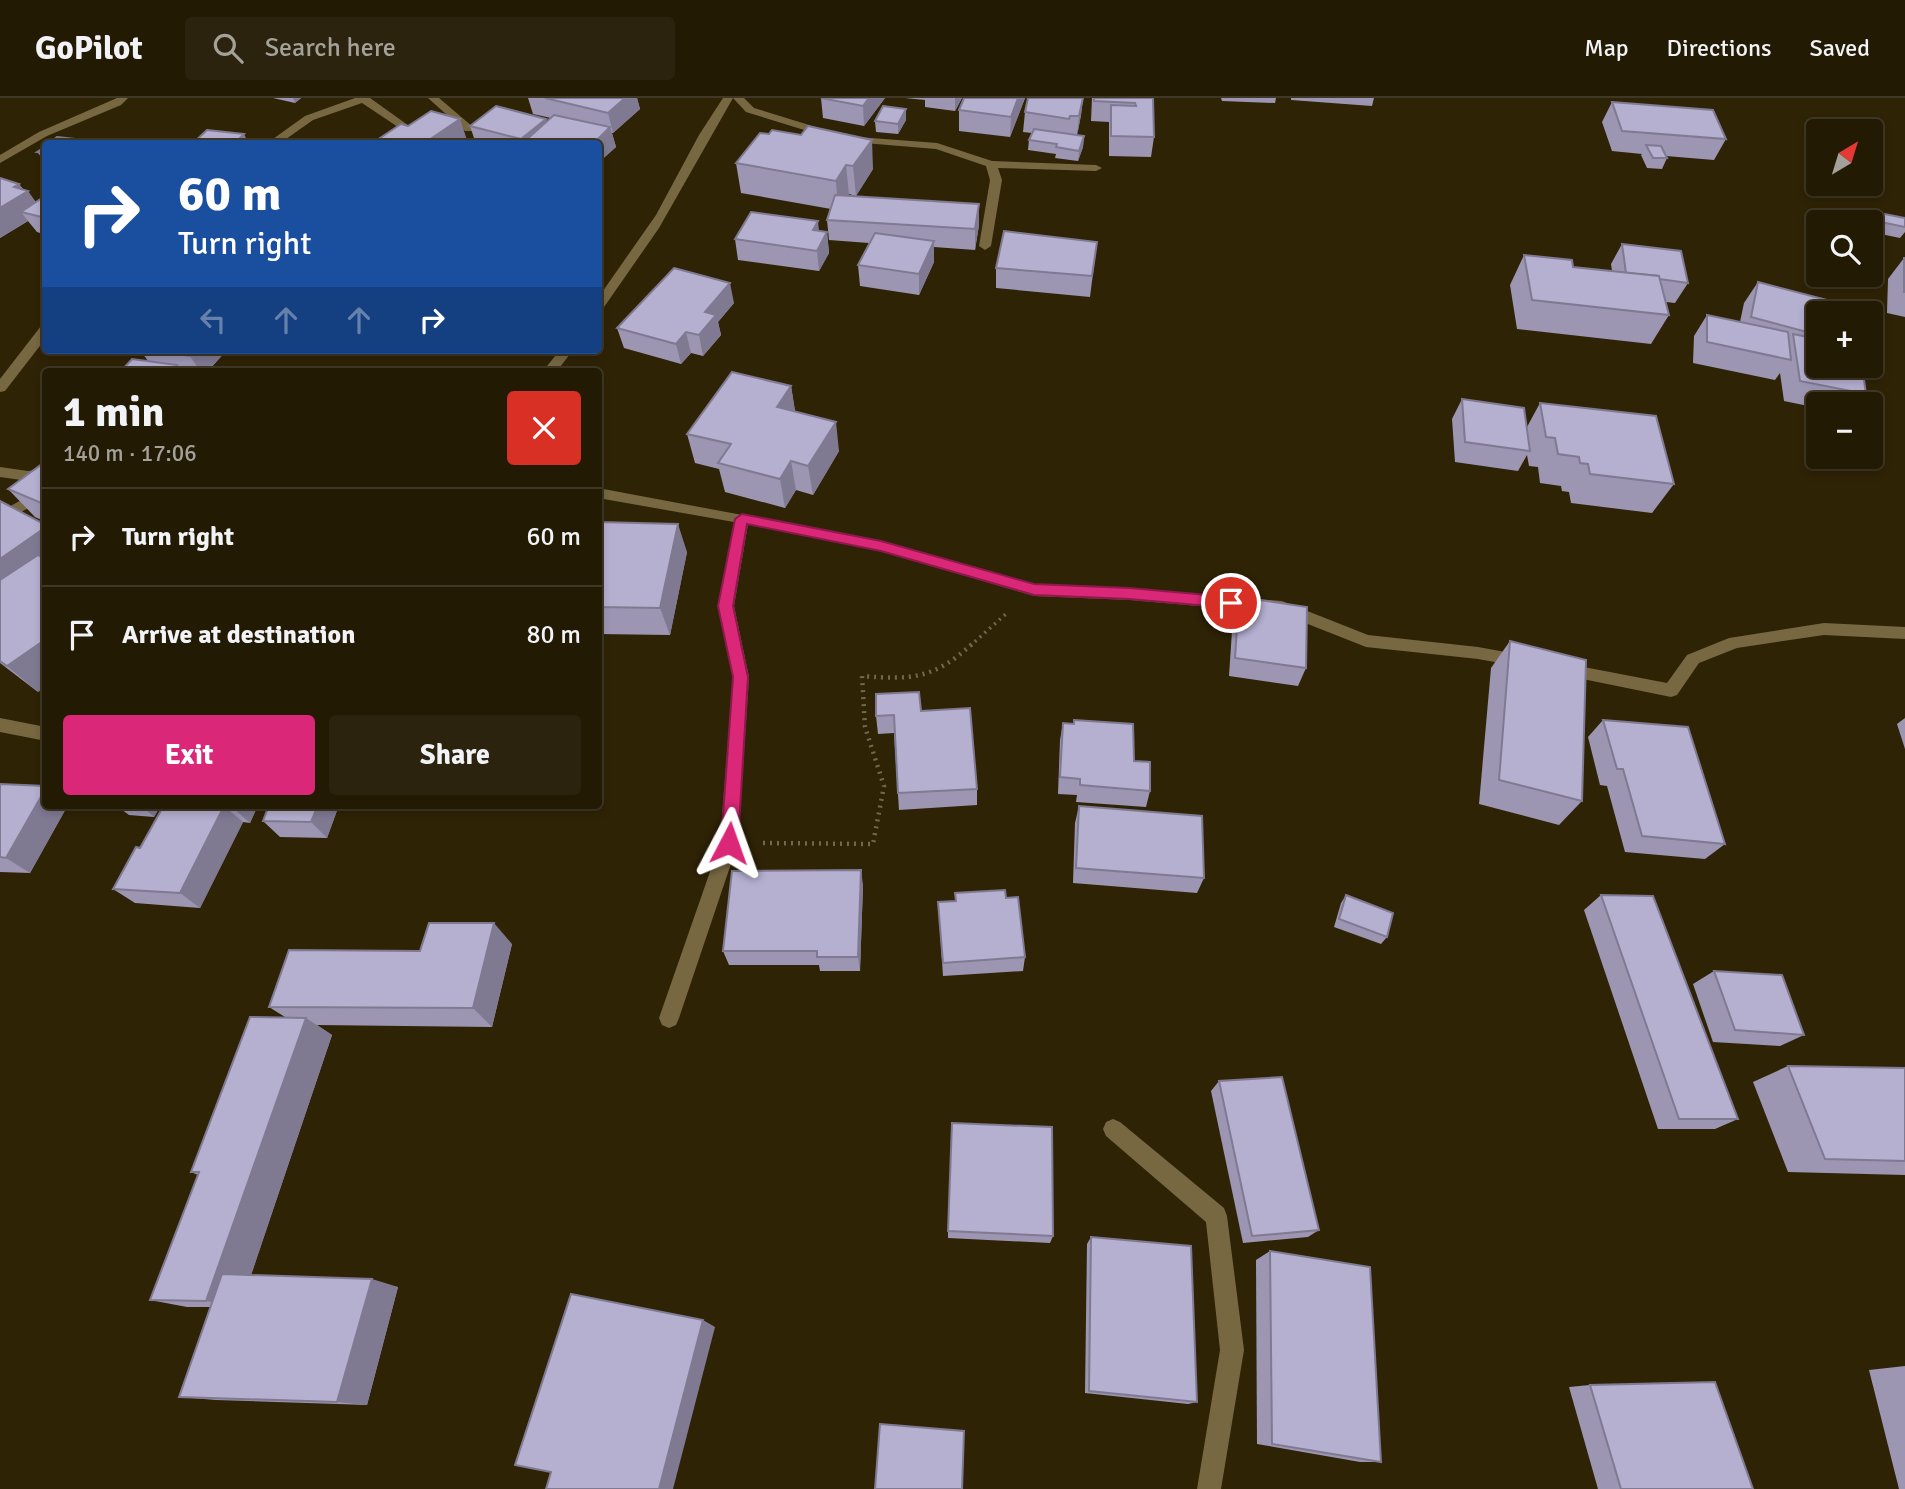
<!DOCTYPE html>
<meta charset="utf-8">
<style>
:root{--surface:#231a04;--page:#2b230e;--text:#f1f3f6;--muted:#a3a19a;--line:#403826;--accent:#db2777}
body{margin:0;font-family:Signika,sans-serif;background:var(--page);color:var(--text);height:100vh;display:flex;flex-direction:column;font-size:26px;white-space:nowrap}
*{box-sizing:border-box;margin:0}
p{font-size:23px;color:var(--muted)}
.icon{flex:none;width:38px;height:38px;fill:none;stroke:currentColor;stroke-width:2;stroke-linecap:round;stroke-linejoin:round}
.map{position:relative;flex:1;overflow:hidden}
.sheet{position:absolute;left:42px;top:270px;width:560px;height:441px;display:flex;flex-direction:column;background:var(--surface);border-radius:7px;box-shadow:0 4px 10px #0003,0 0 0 2px var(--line)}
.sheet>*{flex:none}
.guide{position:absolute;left:42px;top:42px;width:560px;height:214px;border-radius:7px;box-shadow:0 4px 10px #0003,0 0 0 2px var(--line);background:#1a4fa0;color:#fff;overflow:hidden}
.needle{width:46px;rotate:38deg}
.buttons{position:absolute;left:1806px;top:21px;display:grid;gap:14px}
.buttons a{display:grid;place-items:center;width:77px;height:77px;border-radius:7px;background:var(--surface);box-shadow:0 4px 10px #0003,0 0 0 2px var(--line);font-size:35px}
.pin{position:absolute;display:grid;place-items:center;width:60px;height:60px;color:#fff;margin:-30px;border:4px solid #fff;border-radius:50%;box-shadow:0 2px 7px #0007}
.me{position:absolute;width:77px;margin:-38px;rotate:4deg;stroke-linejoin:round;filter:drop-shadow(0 0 5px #0008)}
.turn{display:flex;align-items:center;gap:24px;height:147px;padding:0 21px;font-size:32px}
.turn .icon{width:91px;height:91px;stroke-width:2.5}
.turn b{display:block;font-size:49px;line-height:60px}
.lanes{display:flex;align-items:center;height:66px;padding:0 21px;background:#0003;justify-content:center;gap:35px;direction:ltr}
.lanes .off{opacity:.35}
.round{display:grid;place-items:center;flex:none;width:74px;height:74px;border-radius:7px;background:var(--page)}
.headline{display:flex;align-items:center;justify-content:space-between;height:119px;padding:0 21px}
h1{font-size:42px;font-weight:700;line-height:52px}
.button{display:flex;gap:14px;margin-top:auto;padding:14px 21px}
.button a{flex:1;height:80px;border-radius:7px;background:var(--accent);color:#fff;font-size:28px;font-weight:700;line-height:80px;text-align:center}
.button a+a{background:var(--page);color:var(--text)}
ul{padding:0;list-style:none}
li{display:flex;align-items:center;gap:21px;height:98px;padding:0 21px;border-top:2px solid var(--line)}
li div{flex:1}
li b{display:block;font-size:26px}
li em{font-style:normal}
header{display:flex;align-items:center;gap:42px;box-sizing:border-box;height:98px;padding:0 35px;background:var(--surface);border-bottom:2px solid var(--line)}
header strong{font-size:33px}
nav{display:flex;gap:38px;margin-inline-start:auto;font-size:24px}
.search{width:490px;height:63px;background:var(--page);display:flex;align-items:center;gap:18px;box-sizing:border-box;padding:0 24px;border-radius:7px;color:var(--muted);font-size:26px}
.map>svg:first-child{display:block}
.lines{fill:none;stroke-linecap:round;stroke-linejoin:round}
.path-far1{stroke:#72674f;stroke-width:3.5;stroke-dasharray:2 4.5;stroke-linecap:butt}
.path{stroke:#72674f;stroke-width:4.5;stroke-dasharray:2 5;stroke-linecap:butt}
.street{fill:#776842;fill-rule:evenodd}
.wall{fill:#9c96b3}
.shaded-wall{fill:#7f7a92}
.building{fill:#b5afd0;stroke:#7f7a92;stroke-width:2}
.route{fill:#db2777;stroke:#8e194d;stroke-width:2}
</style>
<header>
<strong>GoPilot</strong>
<div class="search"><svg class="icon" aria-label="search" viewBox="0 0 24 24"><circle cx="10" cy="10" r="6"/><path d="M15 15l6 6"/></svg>Search here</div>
<nav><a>Map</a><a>Directions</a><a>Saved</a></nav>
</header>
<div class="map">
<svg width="1905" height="1391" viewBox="0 0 1905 1391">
<rect width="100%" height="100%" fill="#2f2306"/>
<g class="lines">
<polyline class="path-far1" points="970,548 1007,515"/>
<path class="path" d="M763 745 873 746 884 688 865 629 862 578C911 582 934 581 972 546"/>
<g class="street">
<polygon points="117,0 128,0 121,7 47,38 0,65 0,57 39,34"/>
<polygon points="355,0 370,0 419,35 410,37 362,5 313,22 279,46 266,46 305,18"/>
<polygon points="428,0 439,0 473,29 473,33 465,33"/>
<polygon points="723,0 744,0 754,10 845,38 937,45 992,63 1096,67 1102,70 1096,73 998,70 1002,82 991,148 985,152 979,148 990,82 986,68 936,51 840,43 746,14 733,0 659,130 602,212 598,213 598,200 656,117 699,37"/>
<polygon points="46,227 46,240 5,293 0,294 0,281 41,228"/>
<polygon points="560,252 573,252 557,273 543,273"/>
<polygon points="0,369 28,373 46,371 46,381 28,383 0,379"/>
<polygon points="46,388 46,400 0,426 0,414"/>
<polygon points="598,390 881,443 1034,486 1130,490 1282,503 1368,537 1478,549 1522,557 1530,563 1522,569 1478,561 1366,549 1280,515 1130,502 1034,498 881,453 748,426 734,508 749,579 738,745 679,920 676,927 669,930 662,927 659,920 720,745 733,579 718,508 734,424 598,400"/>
<polygon points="1824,525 1905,529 1905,541 1824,537 1737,550 1699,565 1677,597 1671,599 1563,577 1555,571 1563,565 1667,585 1687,557 1729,540"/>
<polygon points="0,620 46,629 46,643 0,634"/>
<polygon points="1113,1021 1120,1024 1224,1110 1227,1118 1244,1252 1221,1391 1197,1391 1220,1252 1206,1124 1106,1038 1103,1031 1106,1024"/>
</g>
</g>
<g class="wall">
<polygon points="273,0 301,0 295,5"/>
<polygon points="528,0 637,0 640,11 613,35 612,35 616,49 598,65 598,46 476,46 470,28 547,23 551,20 533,16"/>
<polygon points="821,0 885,0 864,28 823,20"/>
<polygon points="905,0 962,0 955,13 925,9 925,2"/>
<polygon points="964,0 1025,0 1010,39 959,33 959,12"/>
<polygon points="1083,0 1081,17 1077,37 1084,38 1083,49 1078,63 1055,60 1056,56 1028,52 1029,42 1032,35 1023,34 1025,14"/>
<polygon points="1092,0 1153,0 1154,39 1151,59 1109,58 1109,24 1091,23"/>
<polygon points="1221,0 1276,0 1275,5 1222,3"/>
<polygon points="1291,0 1374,0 1372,8 1291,2"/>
<polygon points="1612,4 1726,41 1714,62 1666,58 1667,60 1662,71 1647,70 1641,57 1642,56 1612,53 1602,24"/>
<polygon points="906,22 898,36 876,34 875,23"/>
<polygon points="760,35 873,71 856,98 849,96 848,98 979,127 975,152 934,149 934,164 919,197 860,188 858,167 869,145 829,142 827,122 831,111 741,95 736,65"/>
<polygon points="46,48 46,64 37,54"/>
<polygon points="0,80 19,86 23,91 36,104 46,101 46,137 37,134 28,123 0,140"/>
<polygon points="1864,112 1905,120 1905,134 1900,140 1871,134 1871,124 1857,124 1857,123"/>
<polygon points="819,133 827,134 829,155 819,173 738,162 735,141"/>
<polygon points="1097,144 1090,199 996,190 996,170"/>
<polygon points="1622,146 1688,185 1675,205 1666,204 1669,217 1651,246 1517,231 1510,187 1524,157 1573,169 1612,173 1611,166"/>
<polygon points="1904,160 1905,160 1905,219 1887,215 1888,181"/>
<polygon points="1758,184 1818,215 1818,268 1866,296 1857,306 1818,306 1818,310 1784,303 1780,275 1775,282 1693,265 1694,238 1707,217 1740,224 1744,205"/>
<polygon points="734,205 718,224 721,237 703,258 691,255 681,266 624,250 617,230"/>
<polygon points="140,252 227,252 208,273 121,273 148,263"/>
<polygon points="791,288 795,314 839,353 813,397 796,392 785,410 725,394 719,371 695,365 687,336"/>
<polygon points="1462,301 1527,329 1540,305 1674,386 1652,415 1571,405 1569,394 1562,393 1561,388 1540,385 1538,369 1529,368 1527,357 1518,373 1455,364 1452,321"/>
<polygon points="46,363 46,424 35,419 8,391"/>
<polygon points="0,403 38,594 0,565"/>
<polygon points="598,424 687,454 670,537 598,536"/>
<polygon points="1239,499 1306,570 1298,588 1229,578 1233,518"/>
<polygon points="1510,543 1582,703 1559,727 1479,706 1491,570"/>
<polygon points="921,613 977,691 977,707 899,712 894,635 878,636 876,618"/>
<polygon points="1905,620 1905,651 1897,626"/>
<polygon points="1074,622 1134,663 1150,693 1146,709 1076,704 1077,697 1058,696 1060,642 1063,625 1074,626"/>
<polygon points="1603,622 1725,746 1705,761 1625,754 1607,688 1600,687 1588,639"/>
<polygon points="0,686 46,707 68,707 30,775 0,774"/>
<polygon points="119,707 161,707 154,719 129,717 118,709"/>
<polygon points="164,707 258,707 250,725 243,724 200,810 135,805 113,791 140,750"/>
<polygon points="269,707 339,707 327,740 280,739 263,723"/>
<polygon points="1079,708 1204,780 1197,795 1073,785 1075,725"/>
<polygon points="863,787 860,873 820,873 819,867 729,867 723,853"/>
<polygon points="955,795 1006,800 1025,859 1023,873 943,878 938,804 955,803"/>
<polygon points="1346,797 1387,839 1381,846 1334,829 1341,805"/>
<polygon points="1601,797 1738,1021 1715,1031 1658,1031 1584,812"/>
<polygon points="512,846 492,929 317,927 332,937 251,1177 398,1189 367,1307 216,1302 179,1299 211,1209 187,1209 150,1202 198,1077 191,1074 285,919 269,909 420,853"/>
<polygon points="1714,873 1804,937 1780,948 1713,944 1693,886"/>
<polygon points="1788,968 1905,970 1905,1077 1788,1074 1753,984"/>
<polygon points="1219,983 1319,1132 1308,1139 1243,1145 1211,993"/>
<polygon points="948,1133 1053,1138 1050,1145 948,1140"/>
<polygon points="1091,1139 1197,1304 1188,1306 1085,1295 1087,1146"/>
<polygon points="1270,1153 1381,1364 1360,1364 1257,1346 1256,1162"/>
<polygon points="1905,1268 1905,1391 1899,1391 1869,1272"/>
<polygon points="1590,1287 1753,1391 1598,1391 1569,1289"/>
</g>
<g class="shaded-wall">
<polygon points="293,0 301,0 295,5"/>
<polygon points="625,0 637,0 640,11 613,35 608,15"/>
<polygon points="869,0 885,0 864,28 863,8"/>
<polygon points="955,0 962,0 955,13"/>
<polygon points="1018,0 1025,0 1010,39 1011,19"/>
<polygon points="1083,0 1081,17 1077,39 1079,18"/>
<polygon points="906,11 906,22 898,36 898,26"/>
<polygon points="460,21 467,42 461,46 423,46"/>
<polygon points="546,21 552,41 526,42 527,46 522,46 521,41"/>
<polygon points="610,29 616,49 598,65 598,46 593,46"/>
<polygon points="244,36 249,46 234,46"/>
<polygon points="1084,38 1083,49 1078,63 1079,53"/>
<polygon points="872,42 873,71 856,98 853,68"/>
<polygon points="846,67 849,96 838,112 836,83"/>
<polygon points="19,86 25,95 28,93 43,114 21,114 28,123 0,140 0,110 14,89"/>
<polygon points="979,106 979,127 975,152 975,131"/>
<polygon points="818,123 820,144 813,132"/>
<polygon points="827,134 829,155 819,173 817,153"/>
<polygon points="934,143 934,164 919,197 919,176"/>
<polygon points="730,185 734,205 718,224 721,237 703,258 699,237 705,214"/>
<polygon points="686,234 691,255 681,266 676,246"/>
<polygon points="195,252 227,252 208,273 200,273 190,258"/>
<polygon points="177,267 181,273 172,273"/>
<polygon points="791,288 796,318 777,309"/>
<polygon points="836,324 839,353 813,397 808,368"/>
<polygon points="791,363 796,392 785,410 780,381"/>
<polygon points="678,426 687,454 670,537 660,510"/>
<polygon points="46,429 46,462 0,495 0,461"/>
<polygon points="46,541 46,589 38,594 7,568"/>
<polygon points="46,690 46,707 68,707 30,775 6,760"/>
<polygon points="146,707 161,707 154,719 144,710"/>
<polygon points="232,707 258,707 250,725 232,709"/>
<polygon points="318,707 339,707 327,740 311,724"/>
<polygon points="224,708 243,724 200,810 180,795"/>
<polygon points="861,772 863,787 860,873 858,859"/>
<polygon points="494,825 512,846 492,929 473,910"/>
<polygon points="306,920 332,937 240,1210 206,1203"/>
<polygon points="372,1181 398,1189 367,1307 337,1304"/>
<polygon points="703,1222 715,1229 673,1391 659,1391"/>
</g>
<g class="building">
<polygon points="545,0 625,0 608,15"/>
<polygon points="821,0 869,0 863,8"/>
<polygon points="964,0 1018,0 1011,19 959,12"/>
<polygon points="1028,0 1083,0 1079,18 1070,18 1069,21 1025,14"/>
<polygon points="1094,0 1153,0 1154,39 1111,38 1111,7 1136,8 1135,5 1094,3"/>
<polygon points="1612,4 1713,12 1726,41 1622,33"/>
<polygon points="496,8 546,21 521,41 470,28"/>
<polygon points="883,8 906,11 898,26 875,23"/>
<polygon points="431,13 460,21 423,46 371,46 401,26 408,28"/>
<polygon points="554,17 610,29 593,46 544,46 526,42"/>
<polygon points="808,28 872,42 853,68 846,67 836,83 736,65 760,35 769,36 772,32 801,37"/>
<polygon points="1034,31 1084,38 1079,53 1056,49 1057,46 1029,42"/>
<polygon points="207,32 244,36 234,46 192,46"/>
<polygon points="57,39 85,42 81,46 48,46"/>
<polygon points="1646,47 1661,48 1667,60 1653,60"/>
<polygon points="46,48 46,55 37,54"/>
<polygon points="0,80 19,86 14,89 28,93 0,110"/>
<polygon points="835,97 979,106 975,131 827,122"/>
<polygon points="42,100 46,101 46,120 21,114"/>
<polygon points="1864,112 1905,120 1905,129 1866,121"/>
<polygon points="751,114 818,123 813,132 827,134 817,153 735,141"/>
<polygon points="1004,133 1097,144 1092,178 996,170"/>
<polygon points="875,135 934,143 919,176 858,167"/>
<polygon points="1622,146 1681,153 1688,185 1659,181 1659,178 1626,175"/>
<polygon points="1524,157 1572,162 1573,169 1659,178 1669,217 1532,202"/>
<rect x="1904" y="160" width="1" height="34"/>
<polygon points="674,170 730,185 705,214 716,217 699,237 686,234 676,246 617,230"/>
<polygon points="1758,184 1850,208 1849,215 1818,215 1818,237 1751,219"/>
<polygon points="1707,217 1788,234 1791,262 1707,244"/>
<polygon points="1793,236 1818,241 1818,268 1862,268 1866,296 1800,283"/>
<polygon points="150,252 195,252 190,258"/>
<polygon points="132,261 177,267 172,273 121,273"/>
<polygon points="732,274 791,288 777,309 836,324 808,368 791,363 780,381 718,365 731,346 687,336"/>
<polygon points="1462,301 1524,310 1530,353 1465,344"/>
<polygon points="1540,305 1656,318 1674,386 1590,376 1588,366 1580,365 1579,359 1558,356 1555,340 1546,339"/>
<polygon points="46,363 46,407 8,391"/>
<polygon points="0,403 46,427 46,429 0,461"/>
<polygon points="598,424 678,426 660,510 598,509"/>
<polygon points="38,457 46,462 46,541 7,568 0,563 0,482"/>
<polygon points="1239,499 1307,509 1306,570 1235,560"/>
<polygon points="1510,543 1586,562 1582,703 1499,682"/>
<polygon points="919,594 921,613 970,610 977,691 898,695 894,617 876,618 876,596"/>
<polygon points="1074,622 1133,626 1134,663 1150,664 1150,693 1080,687 1080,681 1060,679 1063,625 1074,626"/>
<polygon points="1603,622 1688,629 1725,746 1642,738 1623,671 1617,671"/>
<polygon points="0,686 46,688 46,690 6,760 0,759"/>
<polygon points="119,707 146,707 144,710 118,709"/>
<polygon points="164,707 232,707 232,709 224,708 180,795 113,791 136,749 140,750"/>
<polygon points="269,707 318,707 311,724 263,723"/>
<polygon points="1079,708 1202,718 1204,780 1076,770"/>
<polygon points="861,772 858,859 817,859 817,853 723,853 732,773"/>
<polygon points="1005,792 1006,800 1018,799 1025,859 943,865 938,804 956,803 955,795"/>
<polygon points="1346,797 1393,815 1387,839 1339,821"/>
<polygon points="1601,797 1653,798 1738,1021 1679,1021"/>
<polygon points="429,825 494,825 473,910 269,909 289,852 420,853"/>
<polygon points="1714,873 1782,877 1804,937 1735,932"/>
<polygon points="250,919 306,920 206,1203 150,1202 199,1074 191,1074"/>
<polygon points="1788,968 1905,970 1905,1063 1825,1061"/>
<polygon points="1282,979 1319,1132 1252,1138 1219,983"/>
<polygon points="952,1025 1052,1029 1053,1138 948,1133"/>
<polygon points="1091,1139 1191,1148 1197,1304 1089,1293"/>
<polygon points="1270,1153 1370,1169 1381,1364 1272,1346"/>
<polygon points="222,1176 372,1181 337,1304 179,1299"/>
<polygon points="571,1196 703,1222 659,1391 546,1391 551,1374 515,1367"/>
<polygon points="1715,1284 1753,1391 1621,1391 1590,1287"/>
<polygon points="880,1326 964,1333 962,1391 875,1391"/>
</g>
<polygon class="route" points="742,416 881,443 1034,486 1129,490 1231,499 1238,505 1231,510 1129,501 1034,497 881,453 747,426 733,508 748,579 738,745 735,750 724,750 721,745 733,579 718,508 735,421"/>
</svg>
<div class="buttons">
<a><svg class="needle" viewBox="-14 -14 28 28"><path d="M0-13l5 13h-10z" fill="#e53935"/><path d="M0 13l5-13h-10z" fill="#a3a19a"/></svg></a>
<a><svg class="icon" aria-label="search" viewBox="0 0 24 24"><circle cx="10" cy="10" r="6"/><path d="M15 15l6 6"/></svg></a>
<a>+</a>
<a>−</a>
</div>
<div class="pin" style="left:1231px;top:505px;background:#d93025"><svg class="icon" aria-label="arrive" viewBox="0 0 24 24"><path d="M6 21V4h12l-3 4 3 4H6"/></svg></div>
<svg class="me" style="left:729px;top:745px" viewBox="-20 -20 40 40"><path d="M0-17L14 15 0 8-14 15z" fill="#db2777" stroke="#fff" stroke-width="4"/></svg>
<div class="guide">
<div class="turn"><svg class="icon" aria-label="right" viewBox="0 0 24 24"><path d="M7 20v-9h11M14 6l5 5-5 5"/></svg><div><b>60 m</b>Turn right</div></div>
<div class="lanes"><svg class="icon off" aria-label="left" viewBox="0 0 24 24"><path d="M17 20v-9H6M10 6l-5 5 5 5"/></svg><svg class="icon off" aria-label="ahead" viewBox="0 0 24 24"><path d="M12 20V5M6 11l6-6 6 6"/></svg><svg class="icon off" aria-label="ahead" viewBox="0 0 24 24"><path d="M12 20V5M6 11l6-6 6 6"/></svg><svg class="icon" aria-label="right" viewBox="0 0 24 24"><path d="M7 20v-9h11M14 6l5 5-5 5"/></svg></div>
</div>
<section class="sheet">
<div class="headline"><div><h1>1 min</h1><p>140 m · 17:06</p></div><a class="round" style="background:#d93025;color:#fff"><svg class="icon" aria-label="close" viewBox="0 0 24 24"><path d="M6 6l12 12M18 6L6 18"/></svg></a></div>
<ul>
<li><svg class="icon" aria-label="right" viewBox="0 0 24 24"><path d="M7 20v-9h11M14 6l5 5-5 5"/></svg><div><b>Turn right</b></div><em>60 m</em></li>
<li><svg class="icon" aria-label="arrive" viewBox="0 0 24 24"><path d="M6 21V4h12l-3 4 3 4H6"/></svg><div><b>Arrive at destination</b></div><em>80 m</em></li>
</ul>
<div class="button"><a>Exit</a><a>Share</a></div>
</section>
</div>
